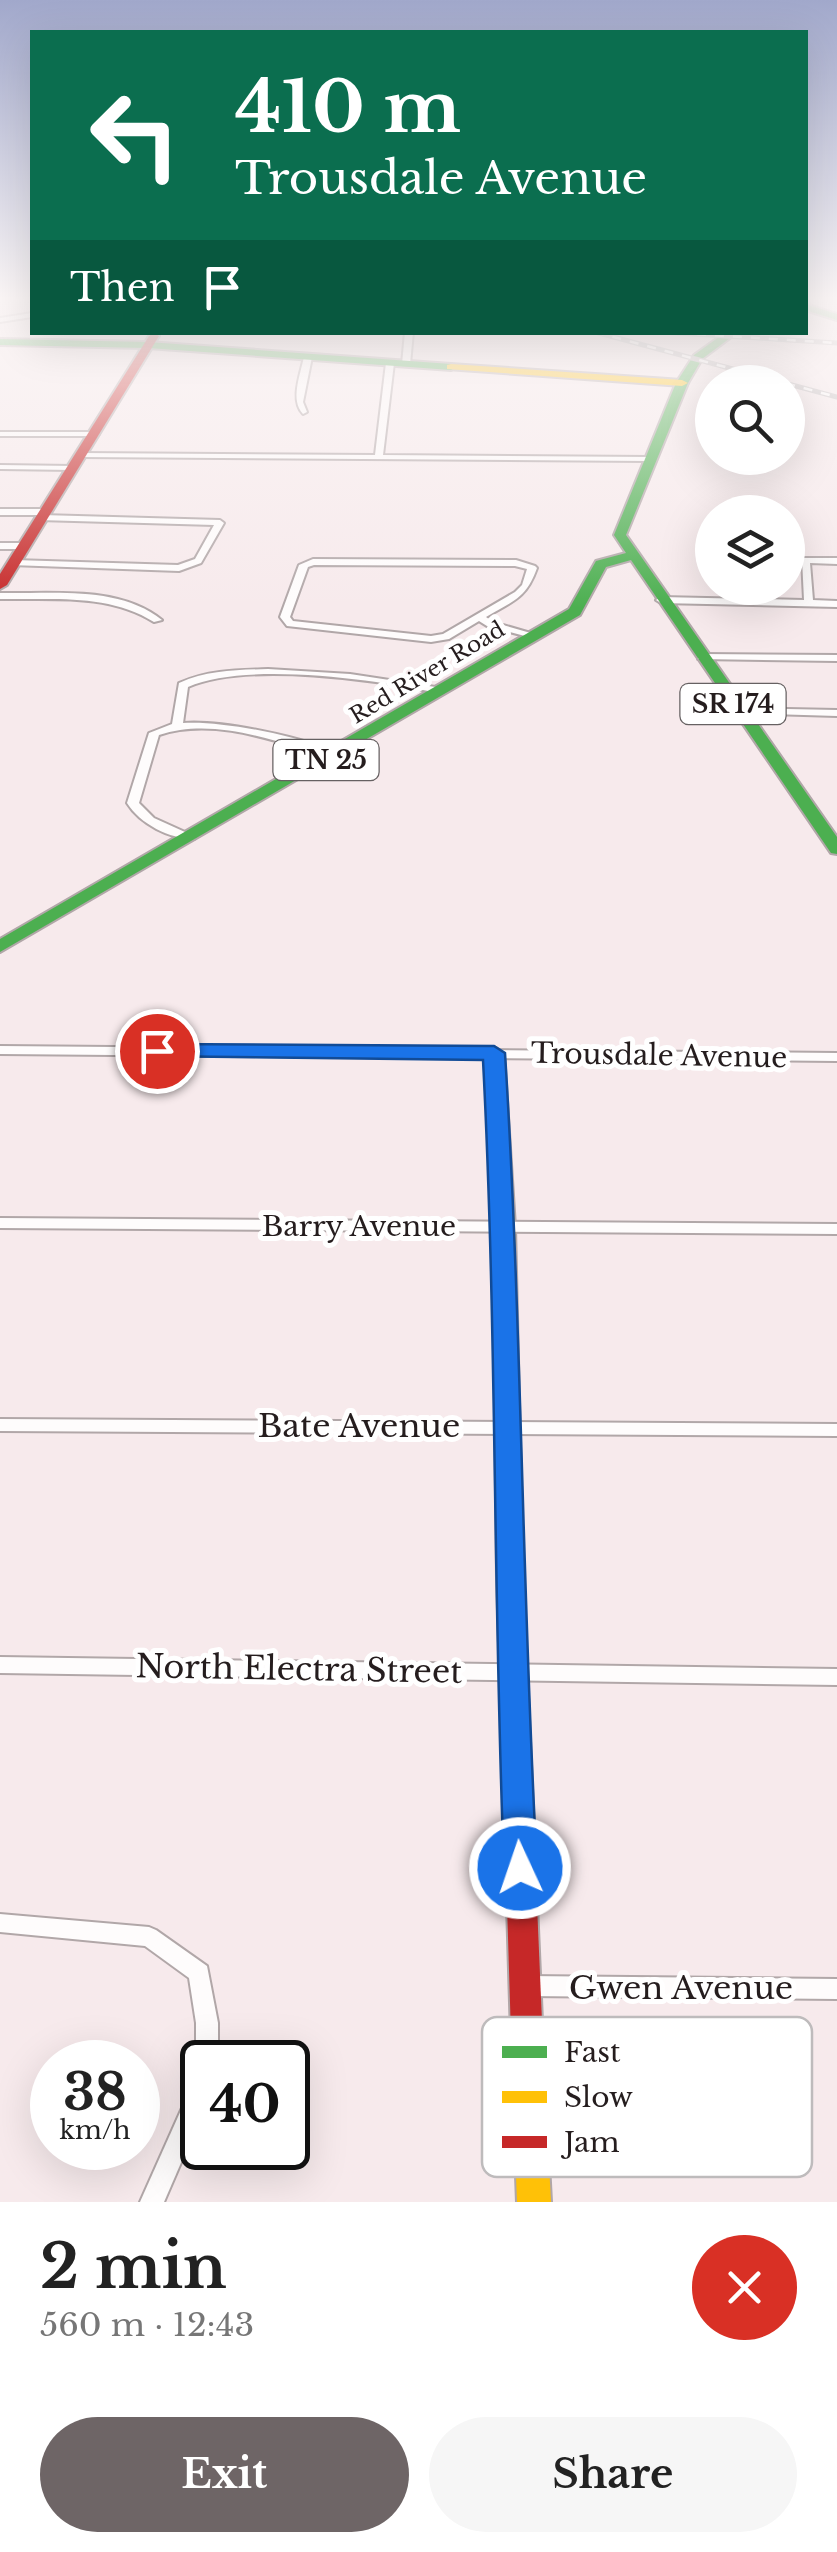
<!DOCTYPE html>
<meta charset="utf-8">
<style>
:root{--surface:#fff;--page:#f6f6f6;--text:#222;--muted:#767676;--accent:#6e6566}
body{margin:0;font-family:"Libre Baskerville",serif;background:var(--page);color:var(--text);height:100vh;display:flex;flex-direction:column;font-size:38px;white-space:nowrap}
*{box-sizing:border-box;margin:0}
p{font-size:32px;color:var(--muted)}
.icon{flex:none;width:55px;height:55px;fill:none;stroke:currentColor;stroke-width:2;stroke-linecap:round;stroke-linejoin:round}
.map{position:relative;height:2202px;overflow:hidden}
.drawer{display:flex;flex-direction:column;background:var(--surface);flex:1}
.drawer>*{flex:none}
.top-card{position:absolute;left:30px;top:30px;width:778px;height:305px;border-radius:0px;box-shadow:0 10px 40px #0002;background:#0b6e4f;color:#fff;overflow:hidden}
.buttons{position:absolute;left:695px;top:365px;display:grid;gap:20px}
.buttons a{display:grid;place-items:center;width:110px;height:110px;border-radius:50%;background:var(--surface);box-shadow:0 10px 40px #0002;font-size:50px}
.speed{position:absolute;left:30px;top:2040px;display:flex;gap:20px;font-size:50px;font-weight:700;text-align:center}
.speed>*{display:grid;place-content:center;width:130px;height:130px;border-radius:50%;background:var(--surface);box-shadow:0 10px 40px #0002;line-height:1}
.speed small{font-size:25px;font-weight:400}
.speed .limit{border:5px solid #111;border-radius:15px;background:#fff;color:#111}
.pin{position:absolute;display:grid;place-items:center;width:85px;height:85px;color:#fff;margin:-42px;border:5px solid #fff;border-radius:50%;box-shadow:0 2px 10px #0007}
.me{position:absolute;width:110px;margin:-55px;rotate:357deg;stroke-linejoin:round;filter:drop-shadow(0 0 8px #0008)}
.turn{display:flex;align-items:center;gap:35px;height:210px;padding:0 40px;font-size:45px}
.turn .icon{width:130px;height:130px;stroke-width:2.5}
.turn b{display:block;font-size:70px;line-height:85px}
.then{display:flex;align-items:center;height:95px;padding:0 40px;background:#0003;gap:20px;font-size:38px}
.round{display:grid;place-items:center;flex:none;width:105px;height:105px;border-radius:52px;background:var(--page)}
.overview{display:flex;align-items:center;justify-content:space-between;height:170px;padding:0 40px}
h1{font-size:60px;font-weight:800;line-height:75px}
.button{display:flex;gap:20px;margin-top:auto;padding:20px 40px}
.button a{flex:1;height:115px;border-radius:60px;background:var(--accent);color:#fff;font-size:40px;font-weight:800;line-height:115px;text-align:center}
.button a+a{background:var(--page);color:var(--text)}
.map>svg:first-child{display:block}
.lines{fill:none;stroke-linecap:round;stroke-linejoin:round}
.street-casing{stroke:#b1a7a8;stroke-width:4}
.fast-casing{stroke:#b1a7a8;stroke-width:4}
.slow-casing{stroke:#b1a7a8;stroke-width:4}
.jam-casing{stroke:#b1a7a8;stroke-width:4}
.street{fill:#fefcfc;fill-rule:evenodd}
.fast{fill:#4caf50;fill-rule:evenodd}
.slow{fill:#ffc107;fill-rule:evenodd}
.jam{fill:#c62828;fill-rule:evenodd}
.rail-casing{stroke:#bebabc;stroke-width:5}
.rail{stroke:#fff;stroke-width:2.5;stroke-dasharray:9;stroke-linecap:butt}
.route{fill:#1a73e8;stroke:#114b97;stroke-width:2.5}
.labels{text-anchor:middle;stroke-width:10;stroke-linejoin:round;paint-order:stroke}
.far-street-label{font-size:22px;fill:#251d1e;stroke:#fff}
.shield{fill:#fff;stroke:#666162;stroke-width:2.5}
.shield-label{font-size:25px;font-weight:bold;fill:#251d1e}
.street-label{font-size:28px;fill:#251d1e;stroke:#fff}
.near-street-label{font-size:32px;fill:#251d1e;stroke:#fff}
.key{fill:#fff;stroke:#bebbbc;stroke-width:2.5}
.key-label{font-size:28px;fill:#251d1e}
</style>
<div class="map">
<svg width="837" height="2202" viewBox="0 0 837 2202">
<rect width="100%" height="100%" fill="#f7eaec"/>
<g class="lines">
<g class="street-casing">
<g id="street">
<polygon points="32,313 32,317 0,322 0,318"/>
<polygon points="405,332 413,332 410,364 406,366 402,364"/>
<path d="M308 355 312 357 303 402 307 412 303 414C290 400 300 376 304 357Z"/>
<polygon points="390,361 394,363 383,455 649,457 653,459 649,461 81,457 77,455 81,453 375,455 386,363"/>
<polygon points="0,432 95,432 99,434 95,436 0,436"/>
<polygon points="0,465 73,466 77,468 73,470 0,469"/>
<polygon points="0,509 46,509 50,512 46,515 0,515"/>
<polygon points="42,515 220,520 224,523 201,563 179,571 11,565 9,563 14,560 178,565 195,559 214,525 39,520 39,516"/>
<polygon points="0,543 23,543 27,546 23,549 0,549"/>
<polygon points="802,558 837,558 837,564 810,563 813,600 837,601 837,607 661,603 656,600 661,597 804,600"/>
<path d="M313 559 516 560 535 566 537 568C526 599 513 601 486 617L493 622 541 636 536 639 487 626 479 621 449 639 431 642 287 626 280 617 299 565ZM314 565 515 566 527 569 522 585 515 592 443 634 431 636 293 621 290 617 308 567Z"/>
<path d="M0 593C52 594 119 585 162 620L154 622C108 593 52 600 0 599Z"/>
<polygon points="702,654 837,655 837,661 698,659 698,655"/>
<path d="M268 669 350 674 442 688 447 691 442 694C379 680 247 661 188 687L183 723C220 720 308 737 339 755L334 758C279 743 216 716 159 735L139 803 154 818 196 837 194 839C170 839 140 824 127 803L149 733 172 724 179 683C208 670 237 670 268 669Z"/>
<polygon points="738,708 837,710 837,716 734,713 733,711"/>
<polygon points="0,1046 837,1053 837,1061 0,1054"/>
<polygon points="0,1218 837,1224 837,1234 0,1228"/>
<polygon points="0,1419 837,1424 837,1436 0,1431"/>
<polygon points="0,1657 837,1669 837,1685 0,1673"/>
<polygon points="0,1914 149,1927 156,1930 207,1966 218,2023 218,2062 202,2062 202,2071 199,2070 196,2062 196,2023 189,1978 145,1946 0,1932"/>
<polygon points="526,1976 837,1979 837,1999 526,1996 518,1993 515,1986 518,1979"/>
<polygon points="202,2078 202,2114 164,2202 140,2202 194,2081"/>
</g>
</g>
<g class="fast-casing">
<g id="fast">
<polygon points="805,304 837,314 837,320 805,310"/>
<polygon points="726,332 738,332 702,359 688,383 626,535 837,837 837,854 831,853 631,560 606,567 580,615 0,952 0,939 569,609 596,561 626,553 614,535 676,383 694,355"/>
<polygon points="0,339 148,342 451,364 456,367 451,370 148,348 0,345"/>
</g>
</g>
<g class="slow-casing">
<g id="slow">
<polygon points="451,364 682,380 688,383 682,386 447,369 447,365"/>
<polygon points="494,1047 504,1053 515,1227 523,1578 519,1585 510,1588 501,1585 497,1578 493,1227 484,1053"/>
<polygon points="528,2052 539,2057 544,2068 551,2202 517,2202 512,2068 517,2057"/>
</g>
</g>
<g class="jam-casing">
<g id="jam">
<polygon points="154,333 159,336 7,585 0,589 0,574 149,336"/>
<polygon points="510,1568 519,1571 523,1578 544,2068 539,2079 528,2084 517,2079 512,2068 497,1578 501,1571"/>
</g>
</g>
<use href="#street" class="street"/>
<use href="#fast" class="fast"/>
<use href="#slow" class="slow"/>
<use href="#jam" class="jam"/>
<g class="rail-casing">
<g id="rail">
<polyline points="595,332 837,397"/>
<polyline points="661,332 837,343"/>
</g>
</g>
<use href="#rail" class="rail"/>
</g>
<linearGradient id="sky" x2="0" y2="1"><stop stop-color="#a1a8cb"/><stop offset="0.49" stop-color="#fbf6f6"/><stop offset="1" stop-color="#fbf6f6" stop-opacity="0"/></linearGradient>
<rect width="837" height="608" fill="url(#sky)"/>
<path class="route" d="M157 1044 494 1046 505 1053C522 1324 522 1597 537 1868L532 1879 520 1883 509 1879 504 1868C493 1599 497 1329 483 1060L149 1056 146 1051Z"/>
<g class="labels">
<g class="far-street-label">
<text transform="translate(427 672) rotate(-31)" y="8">Red River Road</text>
</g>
<g class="shield">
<rect x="680.5" y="684" width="105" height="40" rx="8"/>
<rect x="273.5" y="740" width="105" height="40" rx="8"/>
</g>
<g class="shield-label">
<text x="733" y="713">SR 174</text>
<text x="326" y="769">TN 25</text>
</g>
<g class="street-label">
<text transform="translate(659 1055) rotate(1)" y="10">Trousdale Avenue</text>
<text x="359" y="1236">Barry Avenue</text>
</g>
<g class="near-street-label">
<text x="359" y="1437">Bate Avenue</text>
<text transform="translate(299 1669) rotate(1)" y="11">North Electra Street</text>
<text x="681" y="1999">Gwen Avenue</text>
</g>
</g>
<rect x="482" y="2017" width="330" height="160" rx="15" class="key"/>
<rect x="502" y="2046" width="45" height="12" fill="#4caf50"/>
<rect x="502" y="2091" width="45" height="12" fill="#ffc107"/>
<rect x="502" y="2136" width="45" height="12" fill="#c62828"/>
<g class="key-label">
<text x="564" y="2062">Fast</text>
<text x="564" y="2107">Slow</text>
<text x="564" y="2152">Jam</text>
</g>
</svg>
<div class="buttons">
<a><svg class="icon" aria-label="search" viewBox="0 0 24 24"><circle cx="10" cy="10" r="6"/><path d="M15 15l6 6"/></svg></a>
<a><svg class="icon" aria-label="layers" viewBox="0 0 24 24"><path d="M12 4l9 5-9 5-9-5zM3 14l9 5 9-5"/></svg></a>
</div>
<div class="speed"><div>38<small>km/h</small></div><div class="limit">40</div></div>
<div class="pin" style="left:157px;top:1051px;background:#d93025"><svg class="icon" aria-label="arrive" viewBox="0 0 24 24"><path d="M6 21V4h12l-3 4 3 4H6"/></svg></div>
<svg class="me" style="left:520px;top:1868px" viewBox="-20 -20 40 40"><circle r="17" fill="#1a73e8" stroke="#fff" stroke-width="3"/><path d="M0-11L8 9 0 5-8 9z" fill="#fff"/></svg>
<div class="top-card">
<div class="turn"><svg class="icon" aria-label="left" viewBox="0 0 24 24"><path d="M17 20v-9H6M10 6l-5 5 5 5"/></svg><div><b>410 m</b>Trousdale Avenue</div></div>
<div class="then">Then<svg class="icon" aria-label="arrive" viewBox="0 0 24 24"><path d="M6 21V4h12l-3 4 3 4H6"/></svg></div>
</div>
</div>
<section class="drawer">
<div class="overview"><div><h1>2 min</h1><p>560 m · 12:43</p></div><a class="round" style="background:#d93025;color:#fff"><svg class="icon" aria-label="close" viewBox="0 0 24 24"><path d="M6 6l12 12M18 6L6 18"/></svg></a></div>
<div class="button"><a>Exit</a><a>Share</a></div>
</section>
